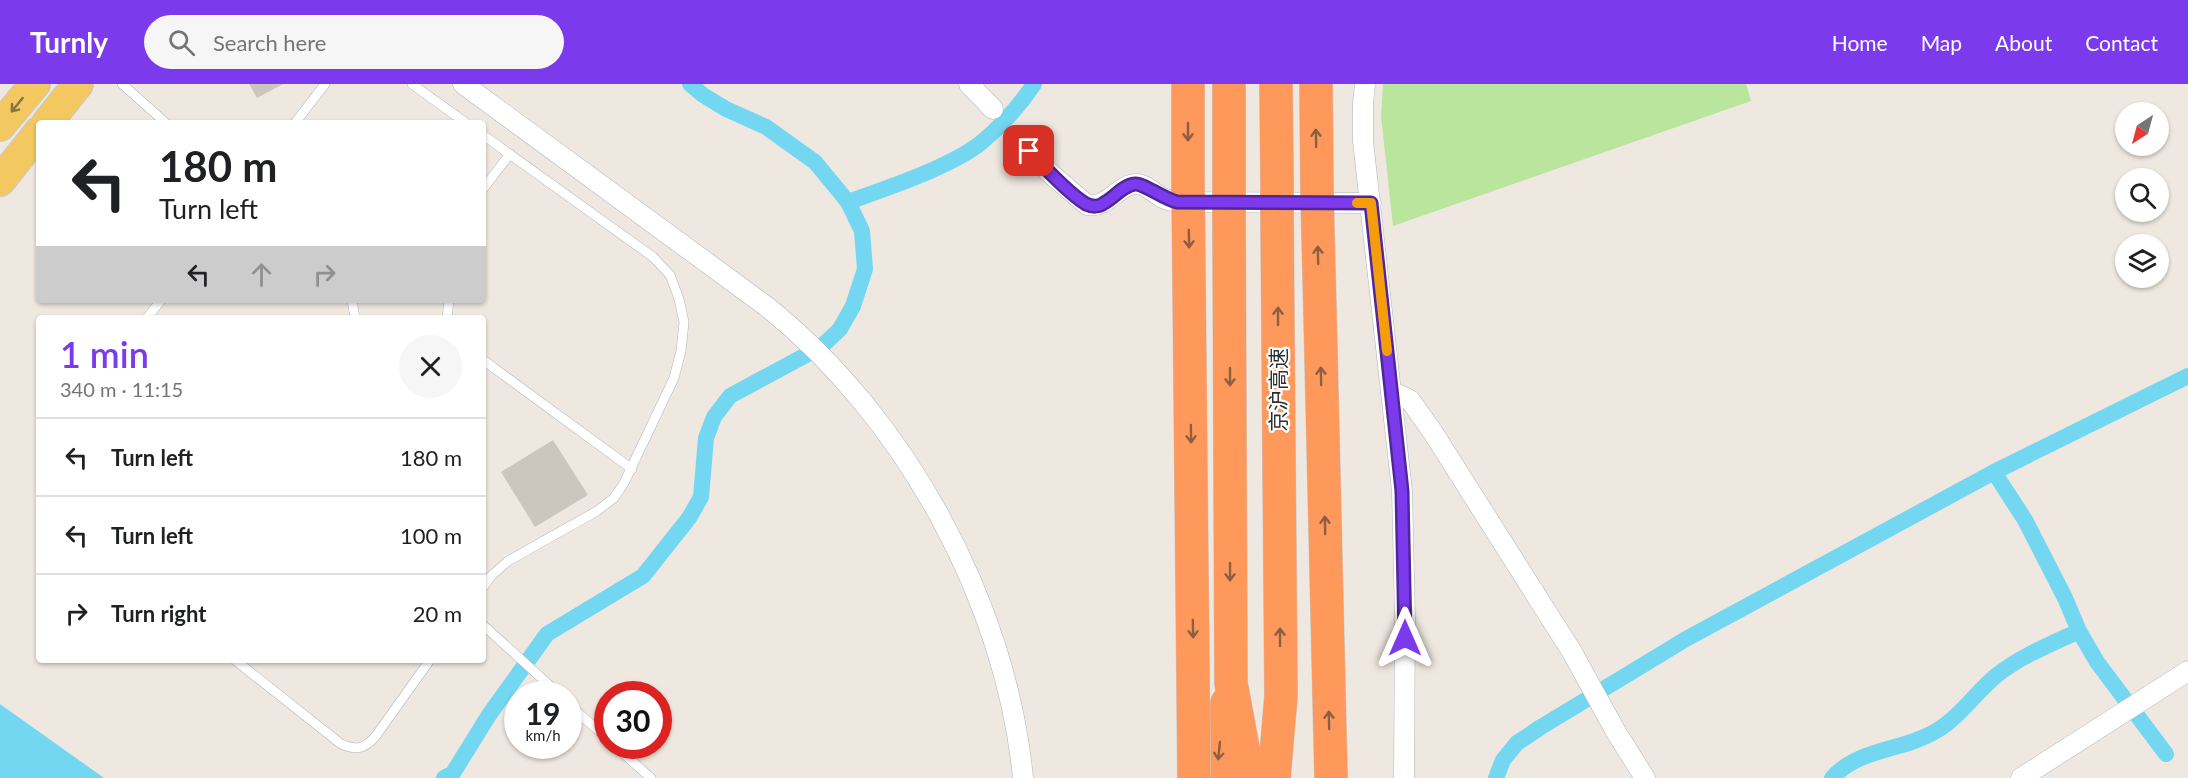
<!DOCTYPE html>
<meta charset="utf-8">
<style>
:root{--surface:#fff;--page:#f6f6f6;--text:#202124;--muted:#757577;--line:#e0e0e0;--accent:#7c3aed}
body{margin:0;font-family:Lato,"Noto Sans SC",sans-serif;background:var(--page);color:var(--text);height:100vh;display:flex;flex-direction:column;font-size:22px;white-space:nowrap}
*{box-sizing:border-box;margin:0}
p{font-size:20px;color:var(--muted)}
.icon{flex:none;width:33px;height:33px;fill:none;stroke:currentColor;stroke-width:2;stroke-linecap:round;stroke-linejoin:round}
.map{position:relative;flex:1;overflow:hidden}
.details{position:absolute;left:36px;top:231px;width:450px;height:348px;display:flex;flex-direction:column;background:var(--surface);border-radius:6px;box-shadow:0 2px 4px #0004}
.details>*{flex:none}
.hud{position:absolute;left:36px;top:36px;width:450px;height:183px;border-radius:6px;box-shadow:0 2px 4px #0004;background:#fff;color:var(--text);overflow:hidden}
.needle{width:39px;rotate:216deg}
.controls{position:absolute;left:2115px;top:18px;display:grid;gap:12px}
.controls a{display:grid;place-items:center;width:54px;height:54px;border-radius:50%;background:var(--surface);box-shadow:0 2px 4px #0004;font-size:30px}
.speed{position:absolute;left:504px;top:597px;display:flex;gap:12px;font-size:30px;font-weight:700;text-align:center}
.speed>*{display:grid;place-content:center;width:78px;height:78px;border-radius:50%;background:var(--surface);box-shadow:0 2px 4px #0004;line-height:1}
.speed small{font-size:15px;font-weight:400}
.speed .limit{border:9px solid #d22;background:#fff;color:#111}
.pin{position:absolute;display:grid;place-items:center;width:51px;height:51px;color:#fff;margin:-26px;border-radius:12px;box-shadow:0 3px 9px #0006}
.me{position:absolute;width:66px;margin:-33px;rotate:0deg;stroke-linejoin:round;filter:drop-shadow(0 0 4px #0008)}
.turn{display:flex;align-items:center;gap:21px;height:126px;padding:0 24px;font-size:27px}
.turn .icon{width:78px;height:78px;stroke-width:2.5}
.turn b{display:block;font-size:42px;line-height:51px}
.lanes{display:flex;align-items:center;height:57px;padding:0 24px;background:#0003;justify-content:center;gap:30px;direction:ltr}
.lanes .off{opacity:.35}
.round{display:grid;place-items:center;flex:none;width:63px;height:63px;border-radius:32px;background:var(--page)}
.head{display:flex;align-items:center;justify-content:space-between;height:102px;padding:0 24px}
h1{font-size:36px;font-weight:600;line-height:45px;color:var(--accent)}
ul{padding:0;list-style:none}
li{display:flex;align-items:center;gap:18px;height:78px;padding:0 24px;border-top:2px solid var(--line)}
li div{flex:1}
li b{display:block;font-size:22px}
li em{font-style:normal}
header{display:flex;align-items:center;gap:36px;box-sizing:border-box;height:84px;padding:0 30px;background:var(--accent);color:#fff}
header strong{font-size:28px}
nav{display:flex;gap:33px;margin-inline-start:auto;font-size:21px}
.search{width:420px;height:54px;background:var(--page);display:flex;align-items:center;gap:15px;box-sizing:border-box;padding:0 21px;border-radius:33px;color:var(--muted);font-size:22px}
.map>svg:first-child{display:block}
.green{fill:#bae59d}
.water{fill:#73d7f1}
.lines{fill:none;stroke-linecap:round;stroke-linejoin:round}
.canal{stroke:#73d7f1;stroke-width:16}
.building{fill:#cbc6be}
.lane-casing{stroke:#b0b4be;stroke-width:10}
.street-casing{stroke:#b0b4be;stroke-width:21}
.primary-casing{stroke:#c9c9c9;stroke-width:32}
.highway-casing{stroke:#c9c9c9;stroke-width:34}
.lane{stroke:#fff;stroke-width:9}
.street{stroke:#fff;stroke-width:20}
.primary{stroke:#f3c861;stroke-width:30}
.highway{stroke:#ff985b;stroke-width:33}
.highway-bridge-casing{stroke:#c9c9c9;stroke-width:34;stroke-linecap:butt}
.highway-bridge{stroke:#ff985b;stroke-width:33}
.oneway{stroke:#877345}
.oneway2{stroke:#8c5e42}
.route-casing{stroke:#51269a;stroke-width:15}
.route{stroke:#7c3aed;stroke-width:10}
.slow{stroke:#f59e0b;stroke-width:10}
.labels{text-anchor:middle;stroke-width:4.5;stroke-linejoin:round;paint-order:stroke}
.street-label{font-size:21px;fill:#2e2e2e;stroke:#fff}
</style>
<header>
<strong>Turnly</strong>
<div class="search"><svg class="icon" aria-label="search" viewBox="0 0 24 24"><circle cx="10" cy="10" r="6"/><path d="M15 15l6 6"/></svg>Search here</div>
<nav><a>Home</a><a>Map</a><a>About</a><a>Contact</a></nav>
</header>
<div class="map">
<svg width="2188" height="694" viewBox="0 0 2188 694">
<rect width="100%" height="100%" fill="#efe8e0"/>
<polygon class="green" points="1383,0 1746,0 1751,17 1393,142 1381,32"/>
<polygon class="water" points="0,620 104,694 0,694"/>
<g class="lines">
<g class="canal">
<path d="M848 118C887 104 951 83 982 58 1002 41 1020 21 1034 0"/>
<polyline points="1994,388 2025,436 2065,514 2079,547 2097,578 2166,670"/>
<polyline points="444,694 453,689 489,631 547,550 643,492 689,434 701,413 706,354 714,333 730,312 821,263 840,245 853,222 865,185 862,147 848,118 815,78 766,43 726,25 703,11 690,0"/>
<polyline points="1496,694 1503,676 1517,659 1541,643 1686,555 1994,388 2188,292"/>
<path d="M1832 694C1859 664 1903 667 1936 647 1960 633 1976 608 1997 591 2021 572 2051 560 2079 547"/>
</g>
</g>
<g class="building">
<polygon points="249,0 283,0 257,14"/>
<polygon points="553,356 588,411 535,443 501,388"/>
</g>
<g class="lines">
<g class="lane-casing">
<g id="lane">
<polyline points="122,0 166,39"/>
<polyline points="412,0 466,39"/>
<polyline points="295,39 325,0"/>
<polyline points="483,51 653,173 670,191 679,215 684,238 681,267 674,294 624,399 614,414 597,427 508,477 491,492 483,503"/>
<polyline points="483,105 510,70"/>
<polyline points="352,216 355,234"/>
<polyline points="147,234 161,216"/>
<polyline points="447,234 449,216"/>
<polyline points="483,276 632,385"/>
<polyline points="483,541 559,610"/>
<path d="M235 576 341 660C356 666 363 666 375 653L430 576"/>
<polyline points="568,620 608,655"/>
<polyline points="615,662 651,694"/>
</g>
</g>
<g class="street-casing">
<g id="street">
<path d="M463 0 766 222C905 333 1006 517 1023 694"/>
<polyline points="969,0 993,25"/>
<polyline points="1365,0 1363,20 1363,57 1402,407 1405,533 1404,694"/>
<path d="M1017 55 1051 90 1087 121C1109 125 1118 99 1138 100 1147 101 1155 110 1163 114 1167 116 1172 117 1177 118L1371 119"/>
<polyline points="1391,307 1410,316 1432,347 1572,568 1616,648 1645,694"/>
<polyline points="2021,694 2188,587"/>
</g>
</g>
<g class="primary-casing">
<g id="primary">
<polyline points="47,39 78,0"/>
<polyline points="0,42 35,0"/>
<polyline points="0,97 39,48"/>
</g>
</g>
<g class="highway-casing">
<g id="highway">
<polyline points="1188,0 1188,96"/>
<polyline points="1229,0 1229,96"/>
<polyline points="1276,0 1277,96"/>
<polyline points="1316,0 1317,109"/>
<polyline points="1229,130 1231,599 1244,669 1244,694"/>
<polyline points="1320,229 1331,694"/>
<polyline points="1218,694 1218,668 1227,619"/>
<polyline points="1274,694 1281,612 1277,129"/>
</g>
</g>
<use href="#lane" class="lane"/>
<use href="#street" class="street"/>
<use href="#primary" class="primary"/>
<use href="#highway" class="highway"/>
<g class="highway-bridge-casing">
<g id="highway-bridge">
<polyline points="1188,96 1194,694"/>
<polyline points="1229,96 1229,130"/>
<polyline points="1277,96 1277,129"/>
<polyline points="1317,109 1320,229"/>
</g>
</g>
<use href="#highway-bridge" class="highway-bridge"/>
</g>
<defs><path id="oneway-shaft" d="M-6 0H5M1.5-3L5.5 0L1.5 3" fill="none" stroke-width="1.6" stroke-linecap="round" stroke-linejoin="round" transform="scale(1.5)"/></defs>
<use class="oneway" href="#oneway-shaft" transform="translate(17 21) rotate(129)"/>
<g class="oneway2">
<use href="#oneway-shaft" transform="translate(1188 48) rotate(90)"/>
<use href="#oneway-shaft" transform="translate(1316 54) rotate(-91)"/>
<use href="#oneway-shaft" transform="translate(1189 155) rotate(89)"/>
<use href="#oneway-shaft" transform="translate(1318 171) rotate(-91)"/>
<use href="#oneway-shaft" transform="translate(1278 232) rotate(-90)"/>
<use href="#oneway-shaft" transform="translate(1321 292) rotate(-91)"/>
<use href="#oneway-shaft" transform="translate(1230 293) rotate(90)"/>
<use href="#oneway-shaft" transform="translate(1191 350) rotate(89)"/>
<use href="#oneway-shaft" transform="translate(1325 441) rotate(-91)"/>
<use href="#oneway-shaft" transform="translate(1230 488) rotate(90)"/>
<use href="#oneway-shaft" transform="translate(1193 545) rotate(89)"/>
<use href="#oneway-shaft" transform="translate(1280 553) rotate(-90)"/>
<use href="#oneway-shaft" transform="translate(1329 636) rotate(-91)"/>
<use href="#oneway-shaft" transform="translate(1219 667) rotate(96)"/>
</g>
<g class="lines">
<g class="route-casing">
<path id="route" d="M1029 67C1043 82 1069 110 1086 120 1092 123 1099 123 1104 119 1114 114 1123 101 1135 100 1143 99 1164 115 1177 118L1371 119 1402 407 1405 554"/>
</g>
<use href="#route" class="route"/>
<polyline class="slow" points="1357,119 1371,119 1387,267"/>
</g>
<g class="labels">
<g class="street-label">
<text transform="translate(1279 306) rotate(-90)" y="7">京沪高速</text>
</g>
</g>
</svg>
<div class="controls">
<a><svg class="needle" viewBox="-14 -14 28 28"><path d="M0-13l5 13h-10z" fill="#e53935"/><path d="M0 13l5-13h-10z" fill="#757577"/></svg></a>
<a><svg class="icon" aria-label="search" viewBox="0 0 24 24"><circle cx="10" cy="10" r="6"/><path d="M15 15l6 6"/></svg></a>
<a><svg class="icon" aria-label="layers" viewBox="0 0 24 24"><path d="M12 4l9 5-9 5-9-5zM3 14l9 5 9-5"/></svg></a>
</div>
<div class="speed"><div>19<small>km/h</small></div><div class="limit">30</div></div>
<div class="pin" style="left:1029px;top:67px;background:#d93025"><svg class="icon" aria-label="arrive" viewBox="0 0 24 24"><path d="M6 21V4h12l-3 4 3 4H6"/></svg></div>
<svg class="me" style="left:1405px;top:554px" viewBox="-20 -20 40 40"><path d="M0-17L14 15 0 8-14 15z" fill="#7c3aed" stroke="#fff" stroke-width="4"/></svg>
<div class="hud">
<div class="turn"><svg class="icon" aria-label="left" viewBox="0 0 24 24"><path d="M17 20v-9H6M10 6l-5 5 5 5"/></svg><div><b>180 m</b>Turn left</div></div>
<div class="lanes"><svg class="icon" aria-label="left" viewBox="0 0 24 24"><path d="M17 20v-9H6M10 6l-5 5 5 5"/></svg><svg class="icon off" aria-label="ahead" viewBox="0 0 24 24"><path d="M12 20V5M6 11l6-6 6 6"/></svg><svg class="icon off" aria-label="right" viewBox="0 0 24 24"><path d="M7 20v-9h11M14 6l5 5-5 5"/></svg></div>
</div>
<section class="details">
<div class="head"><div><h1>1 min</h1><p>340 m · 11:15</p></div><a class="round"><svg class="icon" aria-label="close" viewBox="0 0 24 24"><path d="M6 6l12 12M18 6L6 18"/></svg></a></div>
<ul>
<li><svg class="icon" aria-label="left" viewBox="0 0 24 24"><path d="M17 20v-9H6M10 6l-5 5 5 5"/></svg><div><b>Turn left</b></div><em>180 m</em></li>
<li><svg class="icon" aria-label="left" viewBox="0 0 24 24"><path d="M17 20v-9H6M10 6l-5 5 5 5"/></svg><div><b>Turn left</b></div><em>100 m</em></li>
<li><svg class="icon" aria-label="right" viewBox="0 0 24 24"><path d="M7 20v-9h11M14 6l5 5-5 5"/></svg><div><b>Turn right</b></div><em>20 m</em></li>
</ul>
</section>
</div>
